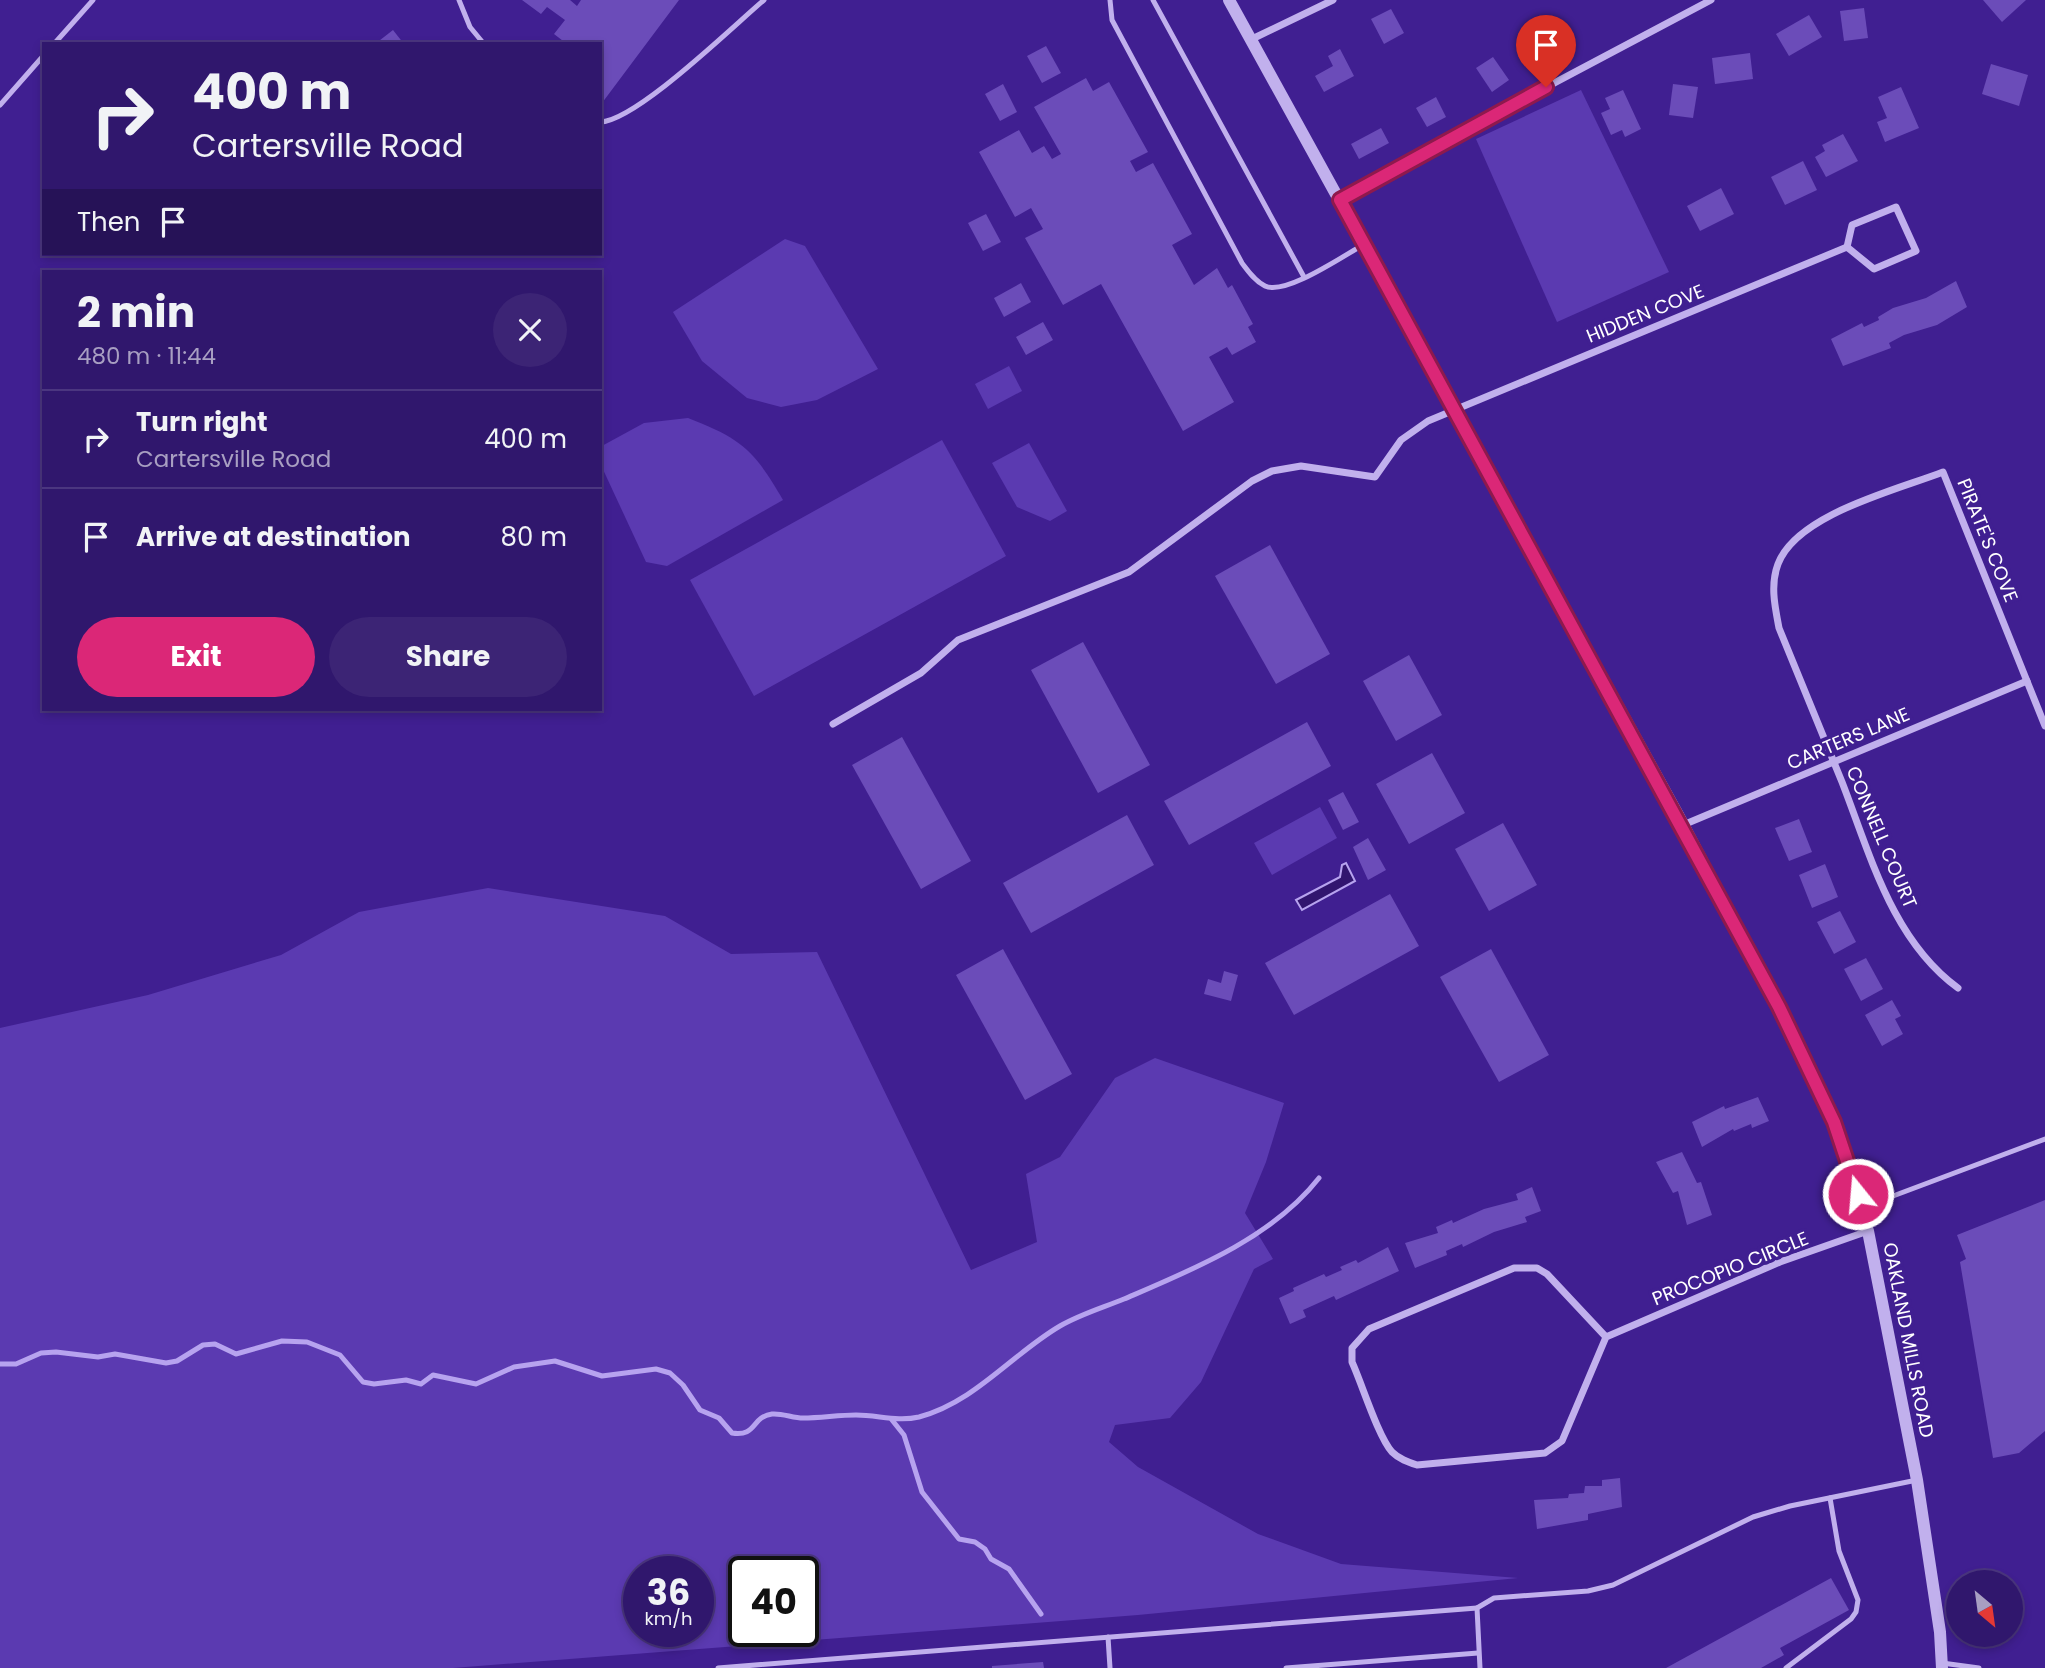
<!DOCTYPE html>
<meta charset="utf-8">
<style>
:root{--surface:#30176d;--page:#3c2475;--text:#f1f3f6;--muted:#a89fc2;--line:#4b3680;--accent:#db2777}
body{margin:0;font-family:Poppins,sans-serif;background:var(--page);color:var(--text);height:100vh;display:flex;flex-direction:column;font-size:26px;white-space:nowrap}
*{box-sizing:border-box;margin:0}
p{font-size:23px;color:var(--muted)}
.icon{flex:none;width:38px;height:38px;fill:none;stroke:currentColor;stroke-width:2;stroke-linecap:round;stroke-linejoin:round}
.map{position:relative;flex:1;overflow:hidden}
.drawer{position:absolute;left:42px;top:270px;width:560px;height:441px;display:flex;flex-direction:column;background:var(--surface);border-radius:0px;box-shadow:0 4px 10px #0003,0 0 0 2px var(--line)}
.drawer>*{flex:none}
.top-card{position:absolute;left:42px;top:42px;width:560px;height:214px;border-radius:0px;box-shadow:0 4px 10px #0003,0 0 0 2px var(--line);background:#30176d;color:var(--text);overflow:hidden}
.needle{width:46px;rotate:151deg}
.controls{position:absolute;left:1946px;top:1570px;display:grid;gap:14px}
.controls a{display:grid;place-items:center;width:77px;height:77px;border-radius:50%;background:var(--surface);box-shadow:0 4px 10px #0003,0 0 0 2px var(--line);font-size:35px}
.speed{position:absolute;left:623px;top:1556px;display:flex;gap:14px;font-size:35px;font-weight:700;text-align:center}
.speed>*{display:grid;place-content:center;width:91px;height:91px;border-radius:50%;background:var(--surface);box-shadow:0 4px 10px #0003,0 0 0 2px var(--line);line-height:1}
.speed small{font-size:18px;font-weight:400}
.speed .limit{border:4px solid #111;border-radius:10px;background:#fff;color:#111}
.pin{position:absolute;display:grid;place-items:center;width:60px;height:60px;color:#fff;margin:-72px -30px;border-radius:50% 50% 50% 0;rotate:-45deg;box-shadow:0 0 7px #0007}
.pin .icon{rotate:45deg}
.me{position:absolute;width:77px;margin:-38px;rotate:343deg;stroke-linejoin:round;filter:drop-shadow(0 0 5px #0008)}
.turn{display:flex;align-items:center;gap:24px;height:147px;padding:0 35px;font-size:32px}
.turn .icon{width:91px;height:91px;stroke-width:2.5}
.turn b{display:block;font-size:49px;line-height:60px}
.then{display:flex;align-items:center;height:66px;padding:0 35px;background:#0003;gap:14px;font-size:26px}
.round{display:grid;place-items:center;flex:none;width:74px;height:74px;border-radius:37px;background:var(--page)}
.head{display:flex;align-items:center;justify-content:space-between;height:119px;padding:0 35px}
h1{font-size:42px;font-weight:700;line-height:52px}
.cta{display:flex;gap:14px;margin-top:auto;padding:14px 35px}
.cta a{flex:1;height:80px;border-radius:42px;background:var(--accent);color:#fff;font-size:28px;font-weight:700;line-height:80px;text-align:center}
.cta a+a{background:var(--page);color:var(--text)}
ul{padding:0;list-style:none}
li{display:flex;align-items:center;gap:21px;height:98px;padding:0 35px;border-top:2px solid var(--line)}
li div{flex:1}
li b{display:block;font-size:26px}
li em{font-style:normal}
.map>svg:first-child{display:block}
.green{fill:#5b3ab1;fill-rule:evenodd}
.water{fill:#31156f;stroke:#b7a3ef;stroke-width:2}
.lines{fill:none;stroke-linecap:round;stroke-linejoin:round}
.stream{stroke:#b7a3ef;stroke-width:5}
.building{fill:#6b4cb9}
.service{stroke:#c1b0ed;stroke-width:5}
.minor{stroke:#c1b0ed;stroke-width:7}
.tertiary{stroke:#c1b0ed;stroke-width:12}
.route-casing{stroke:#8e194d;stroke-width:18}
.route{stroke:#db2777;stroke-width:12}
.labels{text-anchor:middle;stroke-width:7;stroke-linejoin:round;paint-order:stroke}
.street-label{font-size:19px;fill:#fff;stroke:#401f91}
</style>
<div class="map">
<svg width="2045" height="1668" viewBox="0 0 2045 1668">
<rect width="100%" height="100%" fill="#401f91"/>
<g class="green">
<polygon points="1581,90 1669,272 1557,322 1476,139"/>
<polygon points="785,239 805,246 878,369 817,400 781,407 747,398 702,361 673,312"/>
<polygon points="1009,366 1022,391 988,409 975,384"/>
<path d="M688 418C742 439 754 450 783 500L667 566 646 562 600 463V447L644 423Z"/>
<polygon points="942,440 1006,556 754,696 690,580"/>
<polygon points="1029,443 1067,511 1050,521 1017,507 992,463"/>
<polygon points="1320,807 1337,838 1272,875 1254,843"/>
<path d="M488 888 665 916 731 954 817 952 971 1270 1037 1242 1026 1174 1060 1157 1115 1078 1155 1058 1284 1103 1266 1162 1245 1213 1273 1259 1254 1269 1201 1382 1170 1418 1115 1425 1109 1442 1138 1467 1258 1534 1341 1564 1518 1578 1138 1615 453 1668H0V1028L148 995 281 955 359 912ZM639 1572H698V1631H639ZM744 1572H803V1631H744Z"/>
</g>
<polygon class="water" points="1346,863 1355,881 1302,910 1296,900 1340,877 1342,865"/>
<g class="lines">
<g class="stream">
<path d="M0 1364H16L41 1353 56 1352 98 1357 115 1354 166 1363 177 1361 203 1345 215 1344 236 1354 282 1341 307 1342 340 1355 363 1382 374 1384 406 1380 421 1384 433 1375 476 1384 514 1367 555 1361 602 1376 656 1369 670 1373 683 1385 700 1410 719 1418 732 1433C757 1437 751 1417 772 1414 782 1413 793 1418 803 1418 821 1418 838 1415 856 1415 878 1415 897 1422 919 1417 975 1402 1012 1354 1060 1326 1081 1314 1102 1308 1124 1299 1192 1270 1272 1238 1319 1178"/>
<polyline points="892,1420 904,1435 922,1492 959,1539 975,1542 985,1549 991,1559 1009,1569 1041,1614"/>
</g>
</g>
<g class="building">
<polygon points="522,0 570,0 577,6 581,0 679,0 602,103 600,44 567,44 554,34 565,20 547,7 541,14"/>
<polygon points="1983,0 2026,0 2002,22"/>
<polygon points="1864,8 1868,38 1844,41 1840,11"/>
<polygon points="1391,9 1404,33 1384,44 1371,19"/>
<polygon points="1809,15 1822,37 1789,56 1776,34"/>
<polygon points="393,30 404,44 375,44"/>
<polygon points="1046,46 1061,73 1042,83 1027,56"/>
<polygon points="1340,49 1354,76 1324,92 1315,76 1333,66 1328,56"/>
<polygon points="1750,53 1753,79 1715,84 1712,58"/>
<polygon points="1493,57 1509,80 1492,92 1476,68"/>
<polygon points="1991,64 2028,75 2019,106 1982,94"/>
<polygon points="1086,78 1093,91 1109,82 1148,152 1130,161 1136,172 1153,163 1192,234 1172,245 1194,285 1217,268 1228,288 1232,285 1253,324 1248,327 1256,342 1232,355 1227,347 1209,357 1234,402 1183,431 1101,284 1063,305 1025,238 1043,229 1031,208 1015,217 979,152 1019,130 1032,153 1044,146 1052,159 1061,154 1034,107"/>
<polygon points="1003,84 1017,112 1000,121 985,94"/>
<polygon points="1673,84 1698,87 1693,118 1669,115"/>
<polygon points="1901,87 1919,128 1885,142 1877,122 1887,118 1878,97"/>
<polygon points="1623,90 1641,129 1625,137 1622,130 1611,135 1601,113 1610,109 1605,98"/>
<polygon points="1436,97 1446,117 1427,127 1416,108"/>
<polygon points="1381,128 1389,143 1359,159 1351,144"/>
<polygon points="1843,134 1858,161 1826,177 1815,157 1825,151 1822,145"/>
<polygon points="1803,161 1817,190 1785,205 1771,177"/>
<polygon points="1721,188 1734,214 1700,231 1687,206"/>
<polygon points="986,214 1001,242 983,251 968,223"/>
<polygon points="1956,281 1967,307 1937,325 1904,335 1889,343 1891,348 1843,366 1831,339 1862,323 1864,327 1879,320 1878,317 1893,308 1926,298"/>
<polygon points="1021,283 1031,302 1004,317 994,298"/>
<polygon points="1043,322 1053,340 1026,355 1016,337"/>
<polygon points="1270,545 1330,654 1276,684 1215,576"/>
<polygon points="1083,642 1150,765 1098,793 1031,670"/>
<polygon points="1409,655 1442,715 1396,741 1363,681"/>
<polygon points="1307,722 1331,766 1189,845 1164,801"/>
<polygon points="902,737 971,861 921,889 852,765"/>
<polygon points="1432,753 1465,813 1409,844 1376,784"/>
<polygon points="1343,792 1359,822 1343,830 1328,800"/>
<polygon points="1127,815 1154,865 1031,933 1003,883"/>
<polygon points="1799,819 1812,852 1789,861 1775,828"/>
<polygon points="1503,823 1537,885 1489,911 1455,849"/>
<polygon points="1368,838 1386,870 1368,880 1353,847"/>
<polygon points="1825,864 1838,897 1812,908 1799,875"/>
<polygon points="1390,894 1419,946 1294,1015 1265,963"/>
<polygon points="1840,911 1856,942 1834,954 1817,922"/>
<polygon points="1003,949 1072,1074 1025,1100 956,975"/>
<polygon points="1491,949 1549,1055 1499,1082 1440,977"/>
<polygon points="1866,958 1883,989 1861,1001 1844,969"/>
<polygon points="1224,971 1238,975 1231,1001 1204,994 1208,979 1221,983"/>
<polygon points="1892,1000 1901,1016 1895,1019 1903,1034 1882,1046 1865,1015"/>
<polygon points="1758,1097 1769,1121 1752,1128 1751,1124 1734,1131 1733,1129 1702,1147 1692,1122 1724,1106 1725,1109"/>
<polygon points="1682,1152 1697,1183 1701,1182 1712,1215 1687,1225 1678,1191 1673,1193 1656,1162"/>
<polygon points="1532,1187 1541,1211 1525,1217 1527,1222 1494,1232 1463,1247 1462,1244 1446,1251 1447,1255 1415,1268 1405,1243 1438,1233 1436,1227 1452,1220 1453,1223 1484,1209 1518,1200 1516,1194"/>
<polygon points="2045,1200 2045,1431 2019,1453 1993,1458 1960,1262 1966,1259 1957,1235"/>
<polygon points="1388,1247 1399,1271 1336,1300 1334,1296 1303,1310 1306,1317 1290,1324 1279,1298 1294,1291 1293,1288 1324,1274 1326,1277 1342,1270 1340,1267 1356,1260 1358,1263"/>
<polygon points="1620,1478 1622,1507 1588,1514 1588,1520 1537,1529 1534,1500 1568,1498 1569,1494 1584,1493 1585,1486 1602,1486 1602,1480"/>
<polygon points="1831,1578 1849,1610 1780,1648 1784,1655 1761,1668 1666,1668"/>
<polygon points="1043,1662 1044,1668 992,1668 992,1666"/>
</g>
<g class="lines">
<g class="service">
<polyline points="459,0 470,27 484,44"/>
<path d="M1110 0 1112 20 1242 263C1248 271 1255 281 1265 286 1285 296 1343 256 1363 245"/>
<polyline points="1153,0 1304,277"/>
<polyline points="54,44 93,0"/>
<polyline points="0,105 44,55"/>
<path d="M600 122C636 121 732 27 764 0"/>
<polyline points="1861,1208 2045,1139"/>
<polyline points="1108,1637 1110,1668"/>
<polyline points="1942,1663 1979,1668"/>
<polyline points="718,1668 1477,1608"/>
<polyline points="1286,1668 1478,1653"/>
<polyline points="1480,1668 1477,1608 1494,1598 1588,1591 1613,1585 1753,1517 1790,1506 1917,1480"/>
<polyline points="1786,1668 1851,1619 1856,1612 1858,1600 1839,1551 1830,1498"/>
</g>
<g class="minor">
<polyline points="1252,39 1333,0"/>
<polyline points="1340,200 1424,152 1711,0"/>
<polyline points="833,724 921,673 958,640 1129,572 1252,481 1272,471 1301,466 1375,477 1401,440 1428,421 1847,247 1852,225 1896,207 1916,251 1874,269 1847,247"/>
<polyline points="1683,825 2027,681"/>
<path d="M1958 988C1892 940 1870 854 1842 782 1821 730 1800 679 1779 628 1775 607 1770 585 1778 564 1797 514 1897 490 1943 472L2045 726"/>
<path d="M1606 1337 1547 1274 1537 1268H1514L1369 1329 1352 1348V1362C1362 1384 1378 1436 1392 1452 1399 1459 1408 1462 1417 1465L1545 1453 1562 1441 1606 1337 1780 1262 1868 1231"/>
</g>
<polyline class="tertiary" points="1229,0 1678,815 1779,1007 1834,1122 1868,1231 1917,1480 1940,1632 1942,1668"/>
</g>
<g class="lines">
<g class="route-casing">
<polyline id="route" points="1546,87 1340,200 1779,1007 1834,1122 1858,1194"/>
</g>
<use href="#route" class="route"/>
</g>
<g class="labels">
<g class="street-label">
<text transform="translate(1645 313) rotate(-22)" y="7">HIDDEN COVE</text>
<text transform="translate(1988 540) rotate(68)" y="7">PIRATE'S COVE</text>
<text transform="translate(1848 738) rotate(-23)" y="7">CARTERS LANE</text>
<text transform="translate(1882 837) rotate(67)" y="7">CONNELL COURT</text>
<text transform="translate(1730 1268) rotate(-22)" y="7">PROCOPIO CIRCLE</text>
<text transform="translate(1909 1340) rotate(79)" y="7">OAKLAND MILLS ROAD</text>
</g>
</g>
</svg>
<div class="controls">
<a><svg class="needle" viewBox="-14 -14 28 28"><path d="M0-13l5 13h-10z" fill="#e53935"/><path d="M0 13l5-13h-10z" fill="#a89fc2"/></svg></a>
</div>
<div class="speed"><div>36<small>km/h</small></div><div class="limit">40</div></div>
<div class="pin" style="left:1546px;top:87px;background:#d93025"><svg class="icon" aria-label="arrive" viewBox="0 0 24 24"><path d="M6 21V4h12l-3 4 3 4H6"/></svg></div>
<svg class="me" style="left:1858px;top:1194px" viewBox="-20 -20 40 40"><circle r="17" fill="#db2777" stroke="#fff" stroke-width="3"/><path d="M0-11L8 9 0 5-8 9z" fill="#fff"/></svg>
<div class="top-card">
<div class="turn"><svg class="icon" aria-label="right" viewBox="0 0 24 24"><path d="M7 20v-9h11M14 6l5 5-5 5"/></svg><div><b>400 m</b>Cartersville Road</div></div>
<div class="then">Then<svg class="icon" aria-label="arrive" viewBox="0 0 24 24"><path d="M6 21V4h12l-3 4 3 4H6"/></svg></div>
</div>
<section class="drawer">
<div class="head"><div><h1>2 min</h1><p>480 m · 11:44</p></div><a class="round"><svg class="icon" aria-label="close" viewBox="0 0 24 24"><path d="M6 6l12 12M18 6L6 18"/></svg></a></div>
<ul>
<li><svg class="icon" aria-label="right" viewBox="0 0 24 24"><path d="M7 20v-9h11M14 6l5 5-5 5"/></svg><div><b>Turn right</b><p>Cartersville Road</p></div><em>400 m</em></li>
<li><svg class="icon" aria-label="arrive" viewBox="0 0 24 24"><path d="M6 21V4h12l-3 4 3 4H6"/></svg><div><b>Arrive at destination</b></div><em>80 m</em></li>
</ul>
<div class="cta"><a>Exit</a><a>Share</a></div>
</section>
</div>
